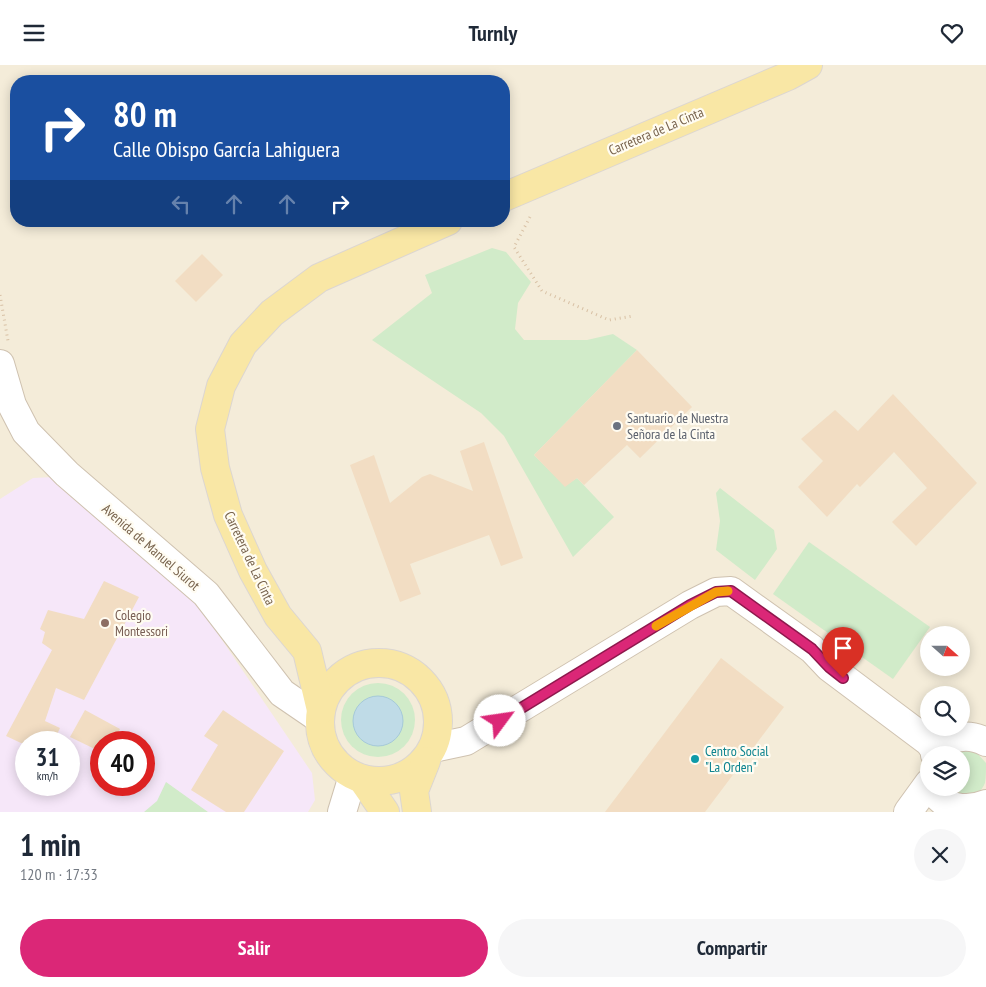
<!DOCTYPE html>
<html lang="es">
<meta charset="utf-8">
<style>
:root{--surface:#fff;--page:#f6f6f7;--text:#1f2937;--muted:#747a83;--accent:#db2777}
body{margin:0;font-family:"PT Sans Narrow",sans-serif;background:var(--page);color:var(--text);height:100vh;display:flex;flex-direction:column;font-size:19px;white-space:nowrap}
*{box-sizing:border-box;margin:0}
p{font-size:16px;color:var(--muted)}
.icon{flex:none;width:28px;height:28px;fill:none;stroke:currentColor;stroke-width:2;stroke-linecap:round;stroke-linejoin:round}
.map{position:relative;height:747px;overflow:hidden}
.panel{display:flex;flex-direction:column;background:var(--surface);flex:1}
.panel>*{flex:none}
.top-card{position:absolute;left:10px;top:10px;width:500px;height:152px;border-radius:20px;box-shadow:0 2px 12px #0003;background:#1a4fa0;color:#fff;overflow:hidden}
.needle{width:32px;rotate:111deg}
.tools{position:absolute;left:920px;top:561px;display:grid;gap:10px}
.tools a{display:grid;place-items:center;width:50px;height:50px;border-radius:50%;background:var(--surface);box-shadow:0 2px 12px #0003;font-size:25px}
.speed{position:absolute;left:15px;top:666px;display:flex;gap:10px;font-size:25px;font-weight:700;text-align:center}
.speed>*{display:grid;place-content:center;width:65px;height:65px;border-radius:50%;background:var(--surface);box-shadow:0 2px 12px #0003;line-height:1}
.speed small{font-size:12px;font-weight:400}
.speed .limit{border:8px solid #d22;background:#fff;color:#111}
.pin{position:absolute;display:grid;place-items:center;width:42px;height:42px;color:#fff;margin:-51px -21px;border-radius:50% 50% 50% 0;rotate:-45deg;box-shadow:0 0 5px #0007}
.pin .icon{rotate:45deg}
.me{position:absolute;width:55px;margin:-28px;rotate:59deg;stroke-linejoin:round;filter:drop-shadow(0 0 4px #0008)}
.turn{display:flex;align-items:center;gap:18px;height:105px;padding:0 20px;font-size:22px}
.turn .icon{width:65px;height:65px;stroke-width:2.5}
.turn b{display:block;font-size:35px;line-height:42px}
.lanes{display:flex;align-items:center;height:48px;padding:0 20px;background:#0003;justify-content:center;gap:25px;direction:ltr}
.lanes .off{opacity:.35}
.round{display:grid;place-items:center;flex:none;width:52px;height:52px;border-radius:26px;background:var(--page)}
.headline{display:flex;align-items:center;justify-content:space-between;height:85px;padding:0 20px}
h1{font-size:30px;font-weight:700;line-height:38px}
.action{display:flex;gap:10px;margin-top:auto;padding:10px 20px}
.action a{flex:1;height:58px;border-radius:30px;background:var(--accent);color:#fff;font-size:20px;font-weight:700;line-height:58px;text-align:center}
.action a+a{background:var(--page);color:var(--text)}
header{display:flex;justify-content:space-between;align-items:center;height:65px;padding:0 20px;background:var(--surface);font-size:22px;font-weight:700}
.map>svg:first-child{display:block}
.residential{fill:#f4ecd9;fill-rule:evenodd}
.education{fill:#f6e7f9;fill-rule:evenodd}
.green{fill:#d1ebc9}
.water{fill:#bfdbe7;stroke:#a5c9d9}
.building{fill:#f2ddc3}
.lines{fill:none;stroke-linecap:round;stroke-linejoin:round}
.minor-casing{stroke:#cfc2b0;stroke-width:30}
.major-casing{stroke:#dcd6d1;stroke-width:30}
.path{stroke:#d8c1a5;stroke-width:3;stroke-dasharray:1 4;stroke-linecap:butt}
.minor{stroke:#fff;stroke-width:28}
.major{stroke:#f9e7a5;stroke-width:28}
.route-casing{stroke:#8e194d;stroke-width:12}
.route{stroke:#db2777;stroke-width:9}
.slow{stroke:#f59e0b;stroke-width:9}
.worship-dot{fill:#6b7280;stroke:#fffcf2;stroke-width:2}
.education-dot{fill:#8d6e63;stroke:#fffcf2;stroke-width:2}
.culture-dot{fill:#0f9aa8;stroke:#fffcf2;stroke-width:2}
.labels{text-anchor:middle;stroke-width:4.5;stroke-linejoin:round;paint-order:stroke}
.street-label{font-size:14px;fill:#78634d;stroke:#fffcf2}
.worship-label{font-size:14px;fill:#5b616d;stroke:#fffcf2;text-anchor:start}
.education-label{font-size:14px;fill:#785e54;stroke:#fffcf2;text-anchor:start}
.culture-label{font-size:14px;fill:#0d838f;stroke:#fffcf2;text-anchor:start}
</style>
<header><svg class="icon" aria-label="menu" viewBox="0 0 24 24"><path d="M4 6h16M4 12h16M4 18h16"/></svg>Turnly<svg class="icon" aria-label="heart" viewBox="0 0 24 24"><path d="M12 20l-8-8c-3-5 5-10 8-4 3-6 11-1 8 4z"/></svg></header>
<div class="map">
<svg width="986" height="747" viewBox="0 0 986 747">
<rect width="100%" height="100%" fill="#fdf9eb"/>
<path class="residential" d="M0 0H986V747H0ZM16 16H504V156H16ZM929 570H961V602H929ZM929 630H961V662H929ZM26 678H69V720H26ZM101 678H144V720H101ZM929 690H961V722H929Z"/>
<path class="education" d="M54 412 191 529 312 708 315 735 308 747H0V434L33 413ZM26 678H69V720H26ZM101 678H144V720H101Z"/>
<g class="green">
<polygon points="492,183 506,187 531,217 518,238 515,264 524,275 587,275 613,269 637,285 534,390 565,421 577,413 614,452 573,492 504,371 481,348 372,275 432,228 425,210"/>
<polygon points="720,423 774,465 777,484 755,515 716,485 720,456 716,428"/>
<polygon points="809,477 930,562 893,614 773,529"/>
<circle cx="378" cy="655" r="37"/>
<path d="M960 684 975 686 986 698C986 704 986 712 985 718 978 736 958 731 946 723L961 722V690H948Z"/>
<polygon points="166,717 208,747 144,747 157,736"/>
</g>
<circle class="water" cx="378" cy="656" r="25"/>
<g class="building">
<polygon points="202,189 223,210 196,237 175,216"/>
<polygon points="637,285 692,342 640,393 627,380 584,420 577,413 565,422 534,390"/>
<polygon points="893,329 977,418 916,481 892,457 927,423 894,387 860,422 857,419 827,452 798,422 823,396 801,374 835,345 858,366"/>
<polygon points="484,377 523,493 501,501 489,470 410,499 421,529 400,537 350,400 374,390 390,438 422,412 430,409 473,426 460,386"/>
<polygon points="104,516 139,532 84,635 56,623 45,656 60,663 53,678 21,678 6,671 52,585 42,578 45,567 40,564 48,545 84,554"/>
<polygon points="721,593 784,642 705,747 605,747"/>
<polygon points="85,645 120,664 113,678 101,678 101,687 70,672"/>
<polygon points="223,645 284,686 244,747 226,747 191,725 218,680 204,671"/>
</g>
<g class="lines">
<g class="minor-casing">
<g id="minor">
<polyline points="0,299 12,340 26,367 67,409 206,529 282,628 320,654"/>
<polyline points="433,683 466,676 690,540 716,527 731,526 812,584 829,602 929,677 936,687"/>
<path d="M935 690C946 671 967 667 986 677"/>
<path d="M932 722C942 744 966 747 986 739"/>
<polyline points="342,747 353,711"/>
<polyline points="908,747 929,718"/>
</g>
</g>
<g class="major-casing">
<g id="major">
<polyline points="504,132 788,11 808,0"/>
<circle cx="379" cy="657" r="59"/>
<polyline points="321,645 307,586 278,551 253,506 228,450 215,403 210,364 221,321 243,279 272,248 319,213 448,156"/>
<polyline points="362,714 385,747"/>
<polyline points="417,747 414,726 426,696"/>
</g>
</g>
<g class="path">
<polyline points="530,152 514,182 542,226 609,255 633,251"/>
<polyline points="0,230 8,276"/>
</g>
<use href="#minor" class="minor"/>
<use href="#major" class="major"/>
</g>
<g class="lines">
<g class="route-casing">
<polyline id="route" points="500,656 690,540 716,527 731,526 812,584 829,602 843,613"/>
</g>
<use href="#route" class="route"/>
<polyline class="slow" points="656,561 716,527 728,526"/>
</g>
<circle class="worship-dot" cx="617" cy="361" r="5"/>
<circle class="education-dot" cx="105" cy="558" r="5"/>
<circle class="culture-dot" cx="695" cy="694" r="5"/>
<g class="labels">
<g class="street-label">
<text transform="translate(656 66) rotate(-23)" y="5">Carretera de La Cinta</text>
<text transform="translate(151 482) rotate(41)" y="5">Avenida de Manuel Siurot</text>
<text transform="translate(250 493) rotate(65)" y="5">Carretera de La Cinta</text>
</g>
<g class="worship-label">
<text x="627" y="358">Santuario de Nuestra<tspan x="627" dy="16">Señora de la Cinta</tspan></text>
</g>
<g class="education-label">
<text x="115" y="555">Colegio<tspan x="115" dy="16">Montessori</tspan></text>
</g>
<g class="culture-label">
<text x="705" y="691">Centro Social<tspan x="705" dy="16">"La Orden"</tspan></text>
</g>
</g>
</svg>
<div class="tools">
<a><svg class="needle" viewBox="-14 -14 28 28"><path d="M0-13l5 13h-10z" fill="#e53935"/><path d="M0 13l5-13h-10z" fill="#747a83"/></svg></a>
<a><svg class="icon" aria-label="search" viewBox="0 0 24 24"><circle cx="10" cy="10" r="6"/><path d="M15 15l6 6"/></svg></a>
<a><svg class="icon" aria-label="layers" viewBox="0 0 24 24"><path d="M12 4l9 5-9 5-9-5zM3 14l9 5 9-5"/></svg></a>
</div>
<div class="speed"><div>31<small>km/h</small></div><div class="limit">40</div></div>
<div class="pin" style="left:843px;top:613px;background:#d93025"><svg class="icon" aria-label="arrive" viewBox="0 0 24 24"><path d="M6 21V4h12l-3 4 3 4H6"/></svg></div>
<svg class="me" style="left:500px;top:656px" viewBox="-20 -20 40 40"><circle r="19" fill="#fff"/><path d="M0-13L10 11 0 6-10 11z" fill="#db2777"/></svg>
<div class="top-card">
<div class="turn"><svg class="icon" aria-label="right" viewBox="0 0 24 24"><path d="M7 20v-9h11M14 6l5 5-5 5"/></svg><div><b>80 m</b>Calle Obispo García Lahiguera</div></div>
<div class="lanes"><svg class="icon off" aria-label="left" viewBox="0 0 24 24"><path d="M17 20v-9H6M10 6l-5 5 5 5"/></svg><svg class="icon off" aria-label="ahead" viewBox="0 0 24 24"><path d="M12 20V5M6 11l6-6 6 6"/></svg><svg class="icon off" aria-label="ahead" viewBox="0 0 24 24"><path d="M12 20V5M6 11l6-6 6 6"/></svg><svg class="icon" aria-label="right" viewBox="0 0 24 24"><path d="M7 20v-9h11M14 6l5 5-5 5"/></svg></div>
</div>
</div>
<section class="panel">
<div class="headline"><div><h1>1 min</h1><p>120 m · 17:33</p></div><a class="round"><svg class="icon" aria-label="close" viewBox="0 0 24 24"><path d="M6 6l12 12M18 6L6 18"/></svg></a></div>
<div class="action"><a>Salir</a><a>Compartir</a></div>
</section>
